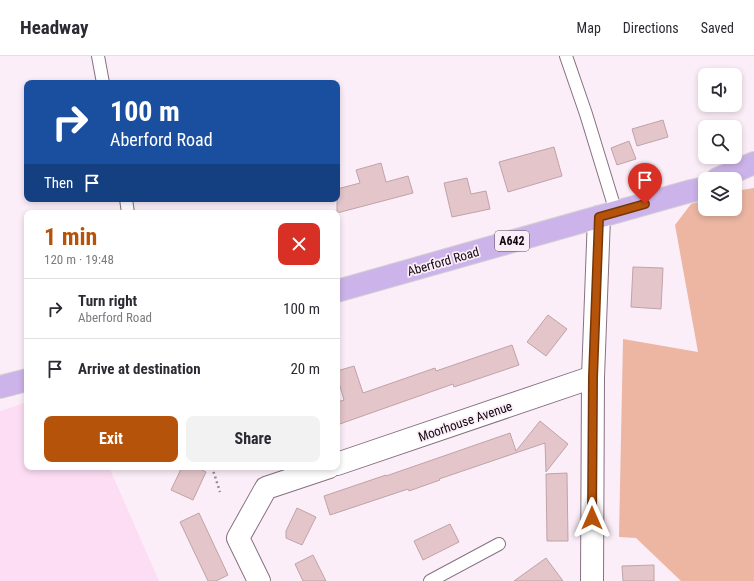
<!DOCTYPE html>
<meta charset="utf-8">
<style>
:root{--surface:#fff;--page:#f2f2f3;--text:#2b2b33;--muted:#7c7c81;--line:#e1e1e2;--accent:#b45309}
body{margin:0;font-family:"Roboto Condensed",sans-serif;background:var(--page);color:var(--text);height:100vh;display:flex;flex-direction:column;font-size:15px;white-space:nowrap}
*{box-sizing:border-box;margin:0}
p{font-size:13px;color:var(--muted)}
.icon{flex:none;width:22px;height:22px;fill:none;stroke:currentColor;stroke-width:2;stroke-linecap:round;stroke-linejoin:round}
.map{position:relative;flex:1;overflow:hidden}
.side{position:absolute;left:24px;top:154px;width:316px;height:260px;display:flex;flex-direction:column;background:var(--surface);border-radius:8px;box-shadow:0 2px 6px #0003}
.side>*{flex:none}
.hud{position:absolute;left:24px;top:24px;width:316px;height:122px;border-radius:8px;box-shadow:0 2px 6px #0003;background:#1a4fa0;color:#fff;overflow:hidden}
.tools{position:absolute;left:698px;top:12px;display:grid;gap:8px}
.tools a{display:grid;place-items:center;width:44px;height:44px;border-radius:8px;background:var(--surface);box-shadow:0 2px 6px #0003;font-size:20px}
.pin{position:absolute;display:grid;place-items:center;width:34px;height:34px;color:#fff;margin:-41px -17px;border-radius:50% 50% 50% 0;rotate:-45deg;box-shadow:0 0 4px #0007}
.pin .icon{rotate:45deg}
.me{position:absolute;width:44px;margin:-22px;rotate:0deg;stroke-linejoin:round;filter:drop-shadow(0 0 3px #0008)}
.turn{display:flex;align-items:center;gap:14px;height:84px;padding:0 20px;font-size:18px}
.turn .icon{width:52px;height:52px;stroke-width:2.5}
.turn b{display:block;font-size:28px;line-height:34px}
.then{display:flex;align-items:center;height:38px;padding:0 20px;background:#0003;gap:8px;font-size:15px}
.round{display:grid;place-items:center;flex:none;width:42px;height:42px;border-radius:8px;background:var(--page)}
.headline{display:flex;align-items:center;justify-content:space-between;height:68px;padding:0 20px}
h1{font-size:24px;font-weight:700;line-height:30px;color:var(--accent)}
.cta{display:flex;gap:8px;margin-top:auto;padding:8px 20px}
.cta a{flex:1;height:46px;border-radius:8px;background:var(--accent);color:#fff;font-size:16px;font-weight:700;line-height:46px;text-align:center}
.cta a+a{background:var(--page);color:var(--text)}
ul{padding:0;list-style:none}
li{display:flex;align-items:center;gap:12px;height:60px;padding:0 20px;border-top:1px solid var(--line)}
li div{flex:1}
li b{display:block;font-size:15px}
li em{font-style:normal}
header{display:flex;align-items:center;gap:24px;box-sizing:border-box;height:56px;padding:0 20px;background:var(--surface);border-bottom:1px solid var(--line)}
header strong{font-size:19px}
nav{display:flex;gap:22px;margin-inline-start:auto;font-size:14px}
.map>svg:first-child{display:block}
.built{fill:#fcddf3}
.forest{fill:#ecb6a3}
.building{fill:#e3c5ca;stroke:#bfa3a7}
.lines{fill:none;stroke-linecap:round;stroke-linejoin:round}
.lane-casing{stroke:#867180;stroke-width:14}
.street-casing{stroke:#867180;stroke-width:24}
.primary-casing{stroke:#d4d3d4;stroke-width:24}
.path{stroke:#92878f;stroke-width:2.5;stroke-dasharray:2 3;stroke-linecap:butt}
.lane{stroke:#fff;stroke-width:12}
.street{stroke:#fff;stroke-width:22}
.primary{stroke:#ccb3e9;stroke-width:22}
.route-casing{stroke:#753606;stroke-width:10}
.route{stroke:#b45309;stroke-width:7}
.labels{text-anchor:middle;stroke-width:3.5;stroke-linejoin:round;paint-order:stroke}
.shield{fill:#fceef8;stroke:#584e56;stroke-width:1}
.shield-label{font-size:12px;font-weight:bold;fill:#120a10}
.street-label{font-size:13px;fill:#120a10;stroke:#fceef8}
</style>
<header>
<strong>Headway</strong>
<nav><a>Map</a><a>Directions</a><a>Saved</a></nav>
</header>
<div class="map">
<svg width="754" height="525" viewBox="0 0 754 525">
<rect width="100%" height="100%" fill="#fceef8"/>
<polygon class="built" points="27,346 27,411 109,411 159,525 0,525 0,355"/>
<polygon class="forest" points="754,132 754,525 681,525 636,482 619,481 623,283 698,296 675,169 691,148 705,144 705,153 735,153 735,135"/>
<g class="building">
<polygon points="663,64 668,81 637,90 632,73"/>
<polygon points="629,85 636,103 617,109 611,92"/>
<polygon points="554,91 562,120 508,136 499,106"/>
<polygon points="381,107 386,126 408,120 413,137 337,157 337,133 360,127 356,114"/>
<polygon points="467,122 471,138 486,135 490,153 452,161 444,127"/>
<polygon points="633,211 663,212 661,253 631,251"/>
<polygon points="548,259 567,273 546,300 527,286"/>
<polygon points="512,289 519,309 454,331 453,328 337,369 337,346 344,344 337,320 337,315 354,310 363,337 435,312 436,315"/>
<polygon points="540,365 568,388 546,416 545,387 439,423 440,424 409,435 408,433 330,459 324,440 386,419 386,420 510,377 516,395"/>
<polygon points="182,411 196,411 206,416 193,444 171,434"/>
<polygon points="567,417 568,485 547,485 546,418"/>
<polygon points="297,452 316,461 302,489 286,482 286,475"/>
<polygon points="199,457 228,519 216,525 208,525 180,466"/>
<polygon points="450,468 459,486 423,504 414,485"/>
<polygon points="313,499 326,525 303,525 295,508"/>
<polygon points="546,502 563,525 514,525"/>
<polygon points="654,509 654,525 623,525 622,510"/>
</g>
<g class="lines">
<g class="lane-casing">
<g id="lane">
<polyline points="98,0 103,27"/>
<polyline points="566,0 586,58 616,156"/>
<polyline points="126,143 128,157"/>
<polyline points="430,525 499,488"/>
</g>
</g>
<g class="street-casing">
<g id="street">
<polyline points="337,408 593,321"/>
<polyline points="259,525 238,482 266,432 329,411"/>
<polyline points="592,525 593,321 599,161"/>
</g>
</g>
<g class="primary-casing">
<g id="primary">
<polyline points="717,123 754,107"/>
<polyline points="337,235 616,156 687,136 705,132"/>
<polyline points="0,331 27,324"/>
</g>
</g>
<polyline class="path" points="212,411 220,436"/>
<use href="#lane" class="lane"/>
<use href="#street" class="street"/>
<use href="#primary" class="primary"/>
</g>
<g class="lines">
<g class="route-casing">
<polyline id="route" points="592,462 593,321 599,161 645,148"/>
</g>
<use href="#route" class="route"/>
</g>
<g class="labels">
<rect class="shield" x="495" y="175" width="34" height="20" rx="3"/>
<g class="shield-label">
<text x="512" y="189">A642</text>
</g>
<g class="street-label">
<text transform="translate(443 205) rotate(-16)" y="5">Aberford Road</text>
<text transform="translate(465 365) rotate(-19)" y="5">Moorhouse Avenue</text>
</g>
</g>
</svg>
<div class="tools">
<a><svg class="icon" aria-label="sound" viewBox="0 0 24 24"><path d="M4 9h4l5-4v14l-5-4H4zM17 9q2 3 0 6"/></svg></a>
<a><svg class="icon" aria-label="search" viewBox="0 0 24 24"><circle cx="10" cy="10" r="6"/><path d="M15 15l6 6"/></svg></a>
<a><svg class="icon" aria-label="layers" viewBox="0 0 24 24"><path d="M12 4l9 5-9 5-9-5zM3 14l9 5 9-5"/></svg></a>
</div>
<div class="pin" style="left:645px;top:148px;background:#d93025"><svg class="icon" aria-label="arrive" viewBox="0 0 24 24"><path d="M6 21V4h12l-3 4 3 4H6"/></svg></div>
<svg class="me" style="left:592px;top:462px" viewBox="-20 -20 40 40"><path d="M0-17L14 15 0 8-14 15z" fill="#b45309" stroke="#fff" stroke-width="4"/></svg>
<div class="hud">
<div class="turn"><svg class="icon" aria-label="right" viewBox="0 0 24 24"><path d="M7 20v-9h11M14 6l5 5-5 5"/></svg><div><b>100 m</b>Aberford Road</div></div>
<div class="then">Then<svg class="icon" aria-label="arrive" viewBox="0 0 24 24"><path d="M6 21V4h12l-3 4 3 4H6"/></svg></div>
</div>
<section class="side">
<div class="headline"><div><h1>1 min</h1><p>120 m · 19:48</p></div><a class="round" style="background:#d93025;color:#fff"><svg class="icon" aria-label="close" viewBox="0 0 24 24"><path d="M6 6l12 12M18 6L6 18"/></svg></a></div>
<ul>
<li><svg class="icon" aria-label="right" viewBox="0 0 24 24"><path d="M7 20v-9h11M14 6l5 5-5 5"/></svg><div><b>Turn right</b><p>Aberford Road</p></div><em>100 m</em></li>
<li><svg class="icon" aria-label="arrive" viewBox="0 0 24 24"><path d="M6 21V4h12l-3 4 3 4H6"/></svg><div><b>Arrive at destination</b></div><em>20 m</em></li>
</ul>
<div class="cta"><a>Exit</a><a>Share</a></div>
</section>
</div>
